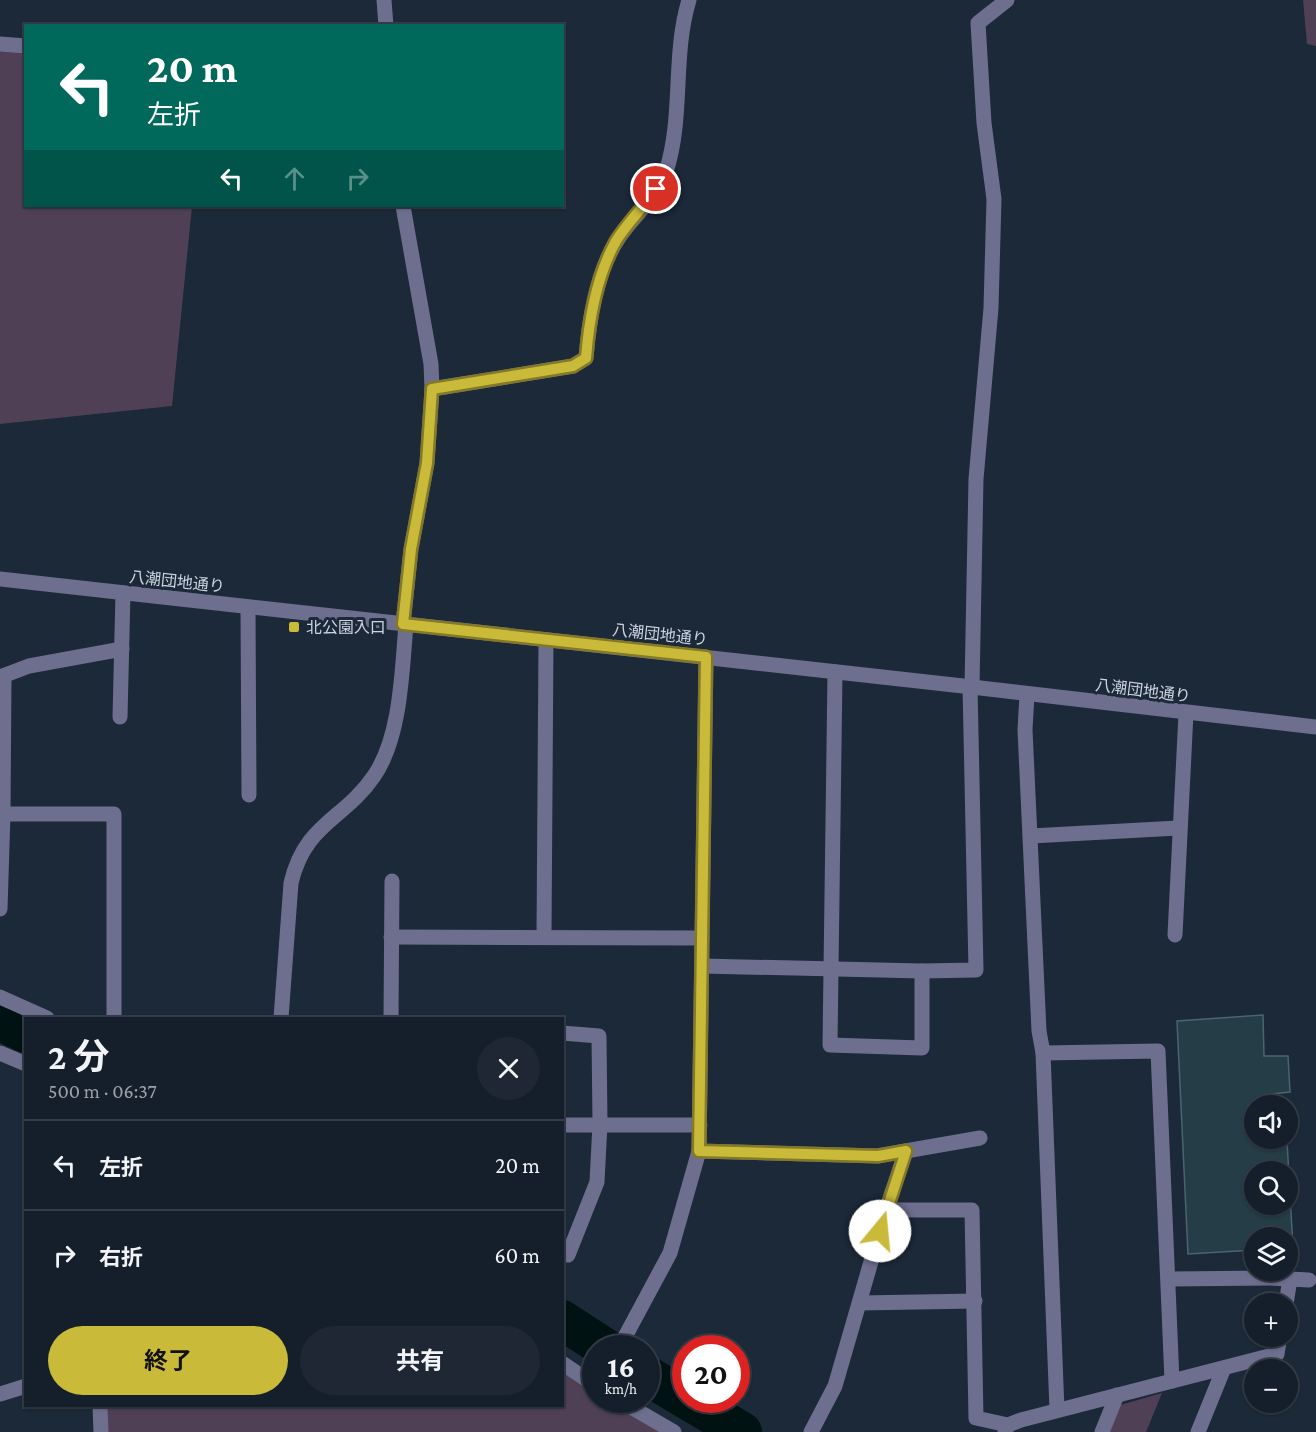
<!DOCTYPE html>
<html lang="ja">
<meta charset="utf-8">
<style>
:root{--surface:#151f2b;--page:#1e2733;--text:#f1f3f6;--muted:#9da2a9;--line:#343d47;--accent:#caba3a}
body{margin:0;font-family:"Crimson Pro","Noto Sans JP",serif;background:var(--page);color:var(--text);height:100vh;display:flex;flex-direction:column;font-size:22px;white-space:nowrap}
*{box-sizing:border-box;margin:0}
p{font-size:20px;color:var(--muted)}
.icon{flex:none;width:33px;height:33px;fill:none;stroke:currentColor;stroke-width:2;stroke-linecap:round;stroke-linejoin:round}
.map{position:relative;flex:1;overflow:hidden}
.drawer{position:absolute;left:24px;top:1017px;width:540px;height:390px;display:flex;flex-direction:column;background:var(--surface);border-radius:0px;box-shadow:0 2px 4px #0004,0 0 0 2px var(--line)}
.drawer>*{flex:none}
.banner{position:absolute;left:24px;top:24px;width:540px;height:183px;border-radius:0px;box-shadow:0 2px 4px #0004,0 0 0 2px var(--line);background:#00695c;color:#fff;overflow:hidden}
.buttons{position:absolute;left:1244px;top:1095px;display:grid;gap:12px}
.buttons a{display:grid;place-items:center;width:54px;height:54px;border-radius:50%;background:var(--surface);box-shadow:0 2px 4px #0004,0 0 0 2px var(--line);font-size:30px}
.speed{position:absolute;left:582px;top:1335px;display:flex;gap:12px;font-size:30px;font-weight:700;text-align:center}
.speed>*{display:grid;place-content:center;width:78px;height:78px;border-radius:50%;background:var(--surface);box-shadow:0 2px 4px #0004,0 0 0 2px var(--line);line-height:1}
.speed small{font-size:15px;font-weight:400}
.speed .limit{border:9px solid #d22;background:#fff;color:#111}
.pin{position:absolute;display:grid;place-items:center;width:51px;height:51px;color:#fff;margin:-26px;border:3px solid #fff;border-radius:50%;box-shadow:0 2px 6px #0007}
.me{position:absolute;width:66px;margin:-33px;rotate:17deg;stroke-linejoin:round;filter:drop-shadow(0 0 4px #0008)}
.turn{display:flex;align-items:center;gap:21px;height:126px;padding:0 24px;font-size:27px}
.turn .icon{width:78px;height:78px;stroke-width:2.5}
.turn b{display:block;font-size:42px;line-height:51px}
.lanes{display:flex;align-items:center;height:57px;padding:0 24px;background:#0003;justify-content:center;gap:30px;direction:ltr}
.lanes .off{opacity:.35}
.round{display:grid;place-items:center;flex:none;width:63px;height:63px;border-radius:32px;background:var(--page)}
.headline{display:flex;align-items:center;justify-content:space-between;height:102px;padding:0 24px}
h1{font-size:36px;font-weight:700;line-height:45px}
.action{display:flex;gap:12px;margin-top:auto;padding:12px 24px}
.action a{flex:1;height:69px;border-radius:36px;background:var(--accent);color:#111;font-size:24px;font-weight:700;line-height:69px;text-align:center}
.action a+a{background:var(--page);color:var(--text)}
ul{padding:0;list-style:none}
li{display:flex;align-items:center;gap:18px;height:90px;padding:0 24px;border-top:2px solid var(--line)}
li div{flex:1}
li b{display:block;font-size:22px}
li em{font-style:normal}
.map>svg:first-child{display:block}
.green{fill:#4f4056}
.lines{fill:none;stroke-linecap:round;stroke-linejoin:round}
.river{stroke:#001212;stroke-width:40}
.building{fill:#243d47;stroke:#4b656f;stroke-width:1.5;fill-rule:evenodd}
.minor{stroke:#6e6e8f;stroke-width:15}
.route-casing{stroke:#837926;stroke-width:15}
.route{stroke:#caba3a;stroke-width:10}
.poi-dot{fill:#caba3a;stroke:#1c2939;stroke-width:2}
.labels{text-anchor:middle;stroke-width:6;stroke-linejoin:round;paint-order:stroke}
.street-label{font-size:16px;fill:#ccd4df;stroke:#1c2939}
.poi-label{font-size:16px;fill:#ccd4df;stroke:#1c2939;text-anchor:start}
</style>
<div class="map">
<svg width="1316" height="1432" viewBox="0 0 1316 1432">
<rect width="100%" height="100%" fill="#1c2939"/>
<g class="green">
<polygon points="1303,0 1316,0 1316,46 1307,44"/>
<polygon points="0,49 25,51 26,206 192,206 172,406 0,424"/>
<polygon points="563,1361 595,1382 596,1400 624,1400 674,1432 108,1432 107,1406 562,1406"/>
<polygon points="1162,1393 1146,1432 1107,1432 1117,1406"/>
</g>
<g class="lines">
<g class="river">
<polyline points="0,1021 26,1033"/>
<polyline points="562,1320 605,1348"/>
<polyline points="646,1375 742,1432"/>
</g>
</g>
<path class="building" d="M1263 1015 1264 1056H1288L1290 1092 1271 1094V1106H1254V1138L1287 1141 1293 1248H1287V1238H1254V1250L1188 1254 1177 1021ZM1254 1172H1287V1204H1254Z"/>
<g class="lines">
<g class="minor">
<polyline points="384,0 386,26"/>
<polyline points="0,44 26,46"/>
<polyline points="403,206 431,364 432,389 427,463 411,549 403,624"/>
<path d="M432 389 573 366 586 358C589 320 596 272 618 239 632 217 657 198 666 172 684 116 672 56 689 0"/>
<polyline points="0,579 972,687 1316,727"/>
<polyline points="248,607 249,795"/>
<polyline points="835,672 830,1045 922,1048 922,971"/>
<polyline points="4,676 3,814 114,814 114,1018"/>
<polyline points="0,677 29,666 122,649"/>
<polyline points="972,687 976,479 991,308 994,199 984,123 978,23 1007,0"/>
<polyline points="1027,694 1025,730 1039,1031 1043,1053 1057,1410"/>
<polyline points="120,717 123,593"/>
<polyline points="1031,836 1178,828"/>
<polyline points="0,909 3,814"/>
<polyline points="1175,935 1186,713"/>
<polyline points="544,936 546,640"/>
<polyline points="391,937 702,938"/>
<polyline points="702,966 922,971 976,970 970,686"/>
<polyline points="0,997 47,1018"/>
<path d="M281 1018 291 883C305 823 344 820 374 776 401 737 402 670 406 624"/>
<polyline points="391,1018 392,881"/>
<polyline points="562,1033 599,1036 600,1124 597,1182 568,1255 562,1251"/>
<polyline points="0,1053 26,1064"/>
<polyline points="1043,1053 1158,1051 1172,1381"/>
<polyline points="562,1125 700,1125"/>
<polyline points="699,1151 877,1156 980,1138"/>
<polyline points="886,1210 972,1210 976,1418 1008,1425"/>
<polyline points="1170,1279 1270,1278 1309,1280"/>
<polyline points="860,1303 975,1301"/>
<polyline points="1286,1304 1290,1279"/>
<polyline points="619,1348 670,1253 699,1151 706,657"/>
<polyline points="562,1363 596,1386"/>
<polyline points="0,1394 26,1386"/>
<polyline points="619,1400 674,1432"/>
<polyline points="100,1406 101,1432"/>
<polyline points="811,1432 835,1386 886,1210 906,1151"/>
<polyline points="1005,1432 1008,1425 1021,1420 1277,1354 1280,1336"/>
<polyline points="1102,1432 1117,1395"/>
<polyline points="1198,1432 1224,1368"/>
</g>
</g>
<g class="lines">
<g class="route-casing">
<path id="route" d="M656 189C644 207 627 223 616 241 597 275 589 320 586 358L573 366 432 389 427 463 411 549 403 624 706 657 699 1151 878 1156 906 1151 880 1231"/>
</g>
<use href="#route" class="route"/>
</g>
<rect class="poi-dot" x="288" y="621" width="12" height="12" rx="3"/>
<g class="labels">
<g class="street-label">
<text transform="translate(177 581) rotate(6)" y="6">八潮団地通り</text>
<text transform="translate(660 634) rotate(6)" y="6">八潮団地通り</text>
<text transform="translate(1143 690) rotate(7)" y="6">八潮団地通り</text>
</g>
<g class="poi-label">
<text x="306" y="633">北公園入口</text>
</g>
</g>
</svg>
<div class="buttons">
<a><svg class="icon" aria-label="sound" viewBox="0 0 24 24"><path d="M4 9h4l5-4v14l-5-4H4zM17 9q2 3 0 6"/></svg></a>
<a><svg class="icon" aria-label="search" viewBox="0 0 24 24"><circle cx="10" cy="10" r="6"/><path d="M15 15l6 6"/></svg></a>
<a><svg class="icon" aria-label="layers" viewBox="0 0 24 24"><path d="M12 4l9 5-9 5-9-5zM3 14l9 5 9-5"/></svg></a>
<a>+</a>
<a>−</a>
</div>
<div class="speed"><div>16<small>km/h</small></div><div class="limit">20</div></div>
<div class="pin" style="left:656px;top:189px;background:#d93025"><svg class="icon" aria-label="arrive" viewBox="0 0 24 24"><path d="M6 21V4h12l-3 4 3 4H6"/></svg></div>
<svg class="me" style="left:880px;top:1231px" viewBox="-20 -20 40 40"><circle r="19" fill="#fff"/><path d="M0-13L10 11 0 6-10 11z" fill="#caba3a"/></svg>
<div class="banner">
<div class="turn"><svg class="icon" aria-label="left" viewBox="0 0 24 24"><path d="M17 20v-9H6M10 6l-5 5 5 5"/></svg><div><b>20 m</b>左折</div></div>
<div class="lanes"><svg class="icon" aria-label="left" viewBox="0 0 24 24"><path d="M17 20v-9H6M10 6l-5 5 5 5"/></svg><svg class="icon off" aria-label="ahead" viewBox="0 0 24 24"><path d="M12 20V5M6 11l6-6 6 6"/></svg><svg class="icon off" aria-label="right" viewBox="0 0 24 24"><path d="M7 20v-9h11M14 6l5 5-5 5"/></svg></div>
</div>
<section class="drawer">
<div class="headline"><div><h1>2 分</h1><p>500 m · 06:37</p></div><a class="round"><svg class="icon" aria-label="close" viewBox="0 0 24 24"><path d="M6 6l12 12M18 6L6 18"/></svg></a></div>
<ul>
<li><svg class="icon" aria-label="left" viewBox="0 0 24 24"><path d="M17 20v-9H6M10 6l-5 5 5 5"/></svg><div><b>左折</b></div><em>20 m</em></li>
<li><svg class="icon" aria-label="right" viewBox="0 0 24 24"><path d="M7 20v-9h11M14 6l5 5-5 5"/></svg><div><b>右折</b></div><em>60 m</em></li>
</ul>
<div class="action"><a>終了</a><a>共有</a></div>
</section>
</div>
